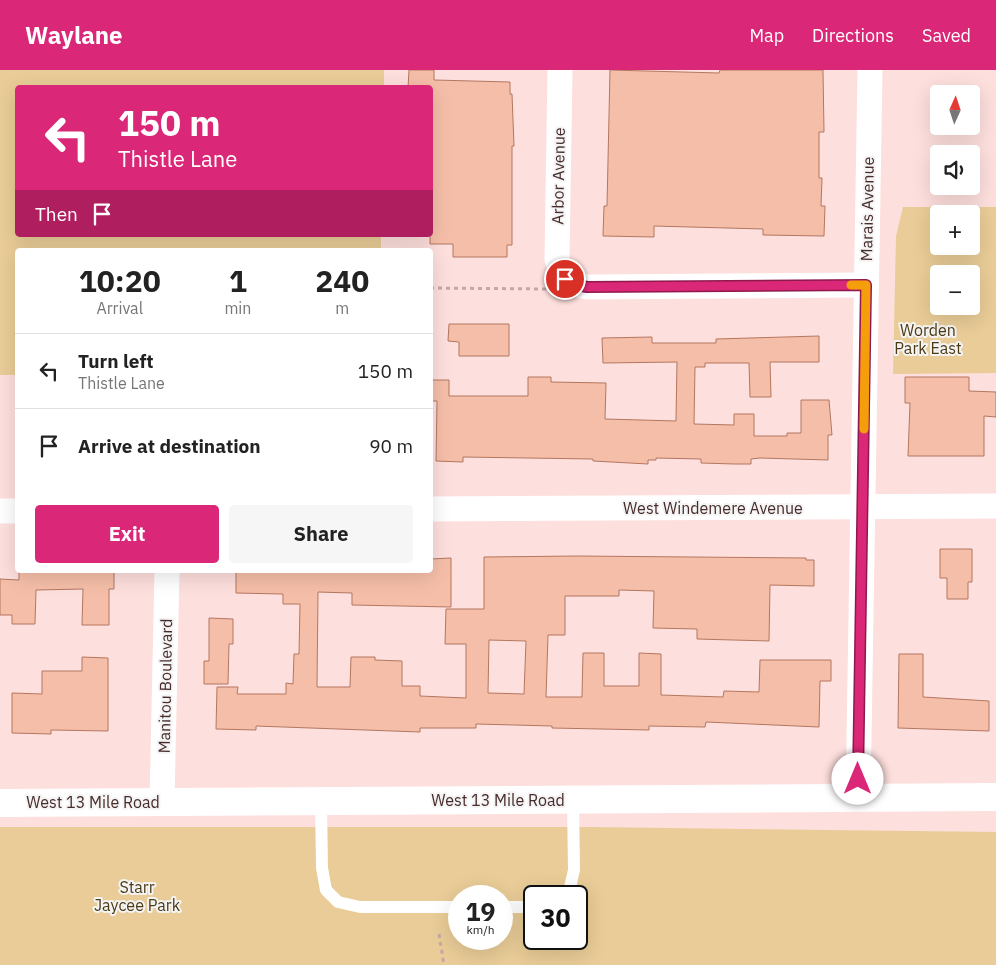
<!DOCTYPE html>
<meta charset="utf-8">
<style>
:root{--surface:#fff;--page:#f6f6f6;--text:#222;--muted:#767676;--line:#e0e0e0;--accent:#db2777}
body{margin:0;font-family:"IBM Plex Sans",sans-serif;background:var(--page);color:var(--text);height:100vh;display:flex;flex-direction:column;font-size:19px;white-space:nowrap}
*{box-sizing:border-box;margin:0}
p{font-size:16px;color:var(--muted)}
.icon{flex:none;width:28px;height:28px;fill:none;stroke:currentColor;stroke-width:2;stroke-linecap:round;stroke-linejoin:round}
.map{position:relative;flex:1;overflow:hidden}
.side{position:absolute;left:15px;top:178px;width:418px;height:325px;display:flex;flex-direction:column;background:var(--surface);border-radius:5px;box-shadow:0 5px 20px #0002}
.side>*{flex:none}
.guide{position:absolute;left:15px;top:15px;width:418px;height:152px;border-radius:5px;box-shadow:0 5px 20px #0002;background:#db2777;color:#fff;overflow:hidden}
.needle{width:32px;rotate:3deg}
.buttons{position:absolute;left:930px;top:15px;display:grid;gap:10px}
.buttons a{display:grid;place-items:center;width:50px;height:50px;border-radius:5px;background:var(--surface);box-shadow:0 5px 20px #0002;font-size:25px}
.speed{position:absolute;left:448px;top:815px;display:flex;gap:10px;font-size:25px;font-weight:700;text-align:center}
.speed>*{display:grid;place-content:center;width:65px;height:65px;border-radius:50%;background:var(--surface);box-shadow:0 5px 20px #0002;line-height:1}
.speed small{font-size:12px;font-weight:400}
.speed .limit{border:2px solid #111;border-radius:8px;background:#fff;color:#111}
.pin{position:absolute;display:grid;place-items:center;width:42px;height:42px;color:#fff;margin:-21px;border:2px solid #fff;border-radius:50%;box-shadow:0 1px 5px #0007}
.me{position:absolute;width:55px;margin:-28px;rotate:0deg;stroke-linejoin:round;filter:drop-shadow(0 0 4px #0008)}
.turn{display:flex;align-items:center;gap:18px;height:105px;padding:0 20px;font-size:22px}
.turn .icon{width:65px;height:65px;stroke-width:2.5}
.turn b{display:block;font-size:35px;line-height:42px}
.then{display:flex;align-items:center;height:48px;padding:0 20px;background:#0003;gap:10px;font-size:19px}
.eta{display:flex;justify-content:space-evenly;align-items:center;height:85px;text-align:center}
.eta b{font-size:30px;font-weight:700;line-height:35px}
.cta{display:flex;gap:10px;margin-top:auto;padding:10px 20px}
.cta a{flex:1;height:58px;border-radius:5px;background:var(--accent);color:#fff;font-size:20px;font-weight:700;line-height:58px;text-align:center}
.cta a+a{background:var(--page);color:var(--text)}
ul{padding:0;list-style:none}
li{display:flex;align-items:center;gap:15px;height:75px;padding:0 20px;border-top:1px solid var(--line)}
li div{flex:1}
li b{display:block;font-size:19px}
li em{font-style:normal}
header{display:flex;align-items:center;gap:30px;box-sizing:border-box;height:70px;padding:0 25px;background:var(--accent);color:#fff}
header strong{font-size:24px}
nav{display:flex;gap:28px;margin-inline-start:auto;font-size:18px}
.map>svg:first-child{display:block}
.green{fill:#e9cc97;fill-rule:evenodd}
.building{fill:#f5bea8;stroke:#b47760;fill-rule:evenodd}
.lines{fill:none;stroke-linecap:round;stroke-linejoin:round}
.path{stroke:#c5a8a6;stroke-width:3;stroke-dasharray:4 4;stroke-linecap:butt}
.service{stroke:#fff;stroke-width:12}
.minor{stroke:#fff;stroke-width:25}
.secondary{stroke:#fff;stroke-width:28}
.route-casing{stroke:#8e194d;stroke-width:12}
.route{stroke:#db2777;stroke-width:9}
.slow{stroke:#f59e0b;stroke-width:9}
.labels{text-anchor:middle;stroke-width:4;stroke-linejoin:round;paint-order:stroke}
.street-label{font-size:16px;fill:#482c2b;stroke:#f4f4f4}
.park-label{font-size:16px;fill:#4d3a14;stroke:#f4f4f4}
</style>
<header>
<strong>Waylane</strong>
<nav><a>Map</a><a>Directions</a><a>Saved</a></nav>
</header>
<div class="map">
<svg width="996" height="895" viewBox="0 0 996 895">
<rect width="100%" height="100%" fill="#fddfdd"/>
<g class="green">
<polygon points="0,0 384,0 384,18 18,18 18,165 381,165 381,180 18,180 17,305 0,305"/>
<path d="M903 137H996V303L893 304 896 166ZM939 144H971V176H939ZM939 204H971V236H939Z"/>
<path d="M0 757H588L996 762V895H0ZM459 826H501V869H459ZM534 826H576V869H534Z"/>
</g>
<g class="building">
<polygon points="409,0 434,0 434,10 510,12 510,24 512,24 514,76 512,76 512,175 507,175 507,187 453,187 453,174 430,174 430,18 408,18"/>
<polygon points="610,0 719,3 720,0 823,0 824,62 819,62 819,108 822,108 821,136 825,136 824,166 763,165 763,159 654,156 654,167 603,166 604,136 607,136"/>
<polygon points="449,254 509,254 509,286 459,286 459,272 448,271"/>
<polygon points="819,266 819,292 770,292 771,327 750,327 749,293 705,293 705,297 695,297 694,354 734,355 734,344 754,344 754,366 787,366 787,363 801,363 801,330 829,330 832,365 828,365 828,390 760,388 751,389 751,394 734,394 701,393 701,389 656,388 656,390 648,390 648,394 593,391 593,389 463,387 463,392 436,391 437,331 430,331 430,310 449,310 449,326 528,326 528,307 551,307 551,312 606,313 605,349 676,351 677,292 603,293 602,268 652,267 652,273 716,273 716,269"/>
<polygon points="905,307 969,307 969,321 996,322 996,347 984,346 984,386 908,386 910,333 905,333"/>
<polygon points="940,479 972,479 972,512 968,512 968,529 947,529 947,508 940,508"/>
<path d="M577 486 806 488V490H814V516L770 515 769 571 697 569V559L653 558 654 521 619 520V526H565V565H548L546 627H582L583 583H604V616H639V583L661 584V625L723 627 724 621 759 622 760 590H831V611H820L819 657 706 652 705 657 649 656V660L552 658V656L476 654V658H420V662L256 656V660L216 659 217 617H238L237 624H286V613L293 614 294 584H299L300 534H283V524L236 523V500H430V489L451 488V537L352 535V523L318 522 317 617H350L351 587H375V590L402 591V616H420V626L466 628V574H445L446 539H484V487ZM489 570 526 571 524 624 488 623Z"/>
<polygon points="19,500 114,500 114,519 109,519 109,555 82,555 83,519 36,520 35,554 12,554 12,545 0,545 0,509 19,510"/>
<polygon points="209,548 233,549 233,574 229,574 228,614 204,614 204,591 209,591"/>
<polygon points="899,584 923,584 923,627 989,631 989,661 898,658"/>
<polygon points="82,587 108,588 108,661 51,660 51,664 12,663 12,623 42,624 42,601 82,601"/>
</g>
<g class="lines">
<g class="path">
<polyline points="430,218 546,219"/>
<polyline points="439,864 444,895"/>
</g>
<g class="service">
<polyline points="321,731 322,798 326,820 338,832 360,837 459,837"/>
<polyline points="568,826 574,800 573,730"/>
<polyline points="501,837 534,837"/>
</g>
<g class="minor">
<path d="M560 0 557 189C561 207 570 214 587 217L866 215"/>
<polyline points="430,439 996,436"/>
<polyline points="0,441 18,441"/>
<polyline points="858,728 870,0"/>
<polyline points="162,732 167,500"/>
</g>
<polyline class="secondary" points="0,733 996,727"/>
</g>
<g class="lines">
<g class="route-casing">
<polyline id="route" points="565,209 577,215 587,217 866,215 858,709"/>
</g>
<use href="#route" class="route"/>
<polyline class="slow" points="851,215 866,215 864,359"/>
</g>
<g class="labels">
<g class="street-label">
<text transform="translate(558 106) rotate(-89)" y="6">Arbor Avenue</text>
<text transform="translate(867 139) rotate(-89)" y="6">Marais Avenue</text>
<text x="713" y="444">West Windemere Avenue</text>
<text transform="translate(165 616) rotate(-89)" y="6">Manitou Boulevard</text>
<text x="498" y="736">West 13 Mile Road</text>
<text x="93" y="738">West 13 Mile Road</text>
</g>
<g class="park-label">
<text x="928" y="266">Worden<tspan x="928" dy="18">Park East</tspan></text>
<text x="137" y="823">Starr<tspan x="137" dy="18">Jaycee Park</tspan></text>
</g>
</g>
</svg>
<div class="buttons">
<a><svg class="needle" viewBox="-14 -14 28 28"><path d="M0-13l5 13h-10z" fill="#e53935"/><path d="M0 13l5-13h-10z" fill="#767676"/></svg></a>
<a><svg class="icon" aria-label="sound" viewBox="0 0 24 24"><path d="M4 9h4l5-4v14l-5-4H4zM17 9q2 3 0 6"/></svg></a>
<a>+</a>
<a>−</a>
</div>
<div class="speed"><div>19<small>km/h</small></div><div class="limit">30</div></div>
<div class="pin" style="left:565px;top:209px;background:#d93025"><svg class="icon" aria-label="arrive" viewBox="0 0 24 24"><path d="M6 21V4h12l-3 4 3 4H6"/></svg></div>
<svg class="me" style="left:858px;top:709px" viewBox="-20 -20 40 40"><circle r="19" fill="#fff"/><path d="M0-13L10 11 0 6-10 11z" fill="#db2777"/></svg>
<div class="guide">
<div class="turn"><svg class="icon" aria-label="left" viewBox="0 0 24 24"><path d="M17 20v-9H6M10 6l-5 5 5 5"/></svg><div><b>150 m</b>Thistle Lane</div></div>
<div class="then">Then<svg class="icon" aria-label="arrive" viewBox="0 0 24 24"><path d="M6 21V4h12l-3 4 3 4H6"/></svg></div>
</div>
<section class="side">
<div class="eta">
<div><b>10:20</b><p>Arrival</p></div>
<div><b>1</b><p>min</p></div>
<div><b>240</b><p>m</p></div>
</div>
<ul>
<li><svg class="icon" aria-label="left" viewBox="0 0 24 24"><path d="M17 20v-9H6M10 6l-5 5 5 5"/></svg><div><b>Turn left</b><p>Thistle Lane</p></div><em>150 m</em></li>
<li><svg class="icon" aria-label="arrive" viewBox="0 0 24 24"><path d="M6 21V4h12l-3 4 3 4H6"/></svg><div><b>Arrive at destination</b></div><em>90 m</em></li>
</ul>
<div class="cta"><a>Exit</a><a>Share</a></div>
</section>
</div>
